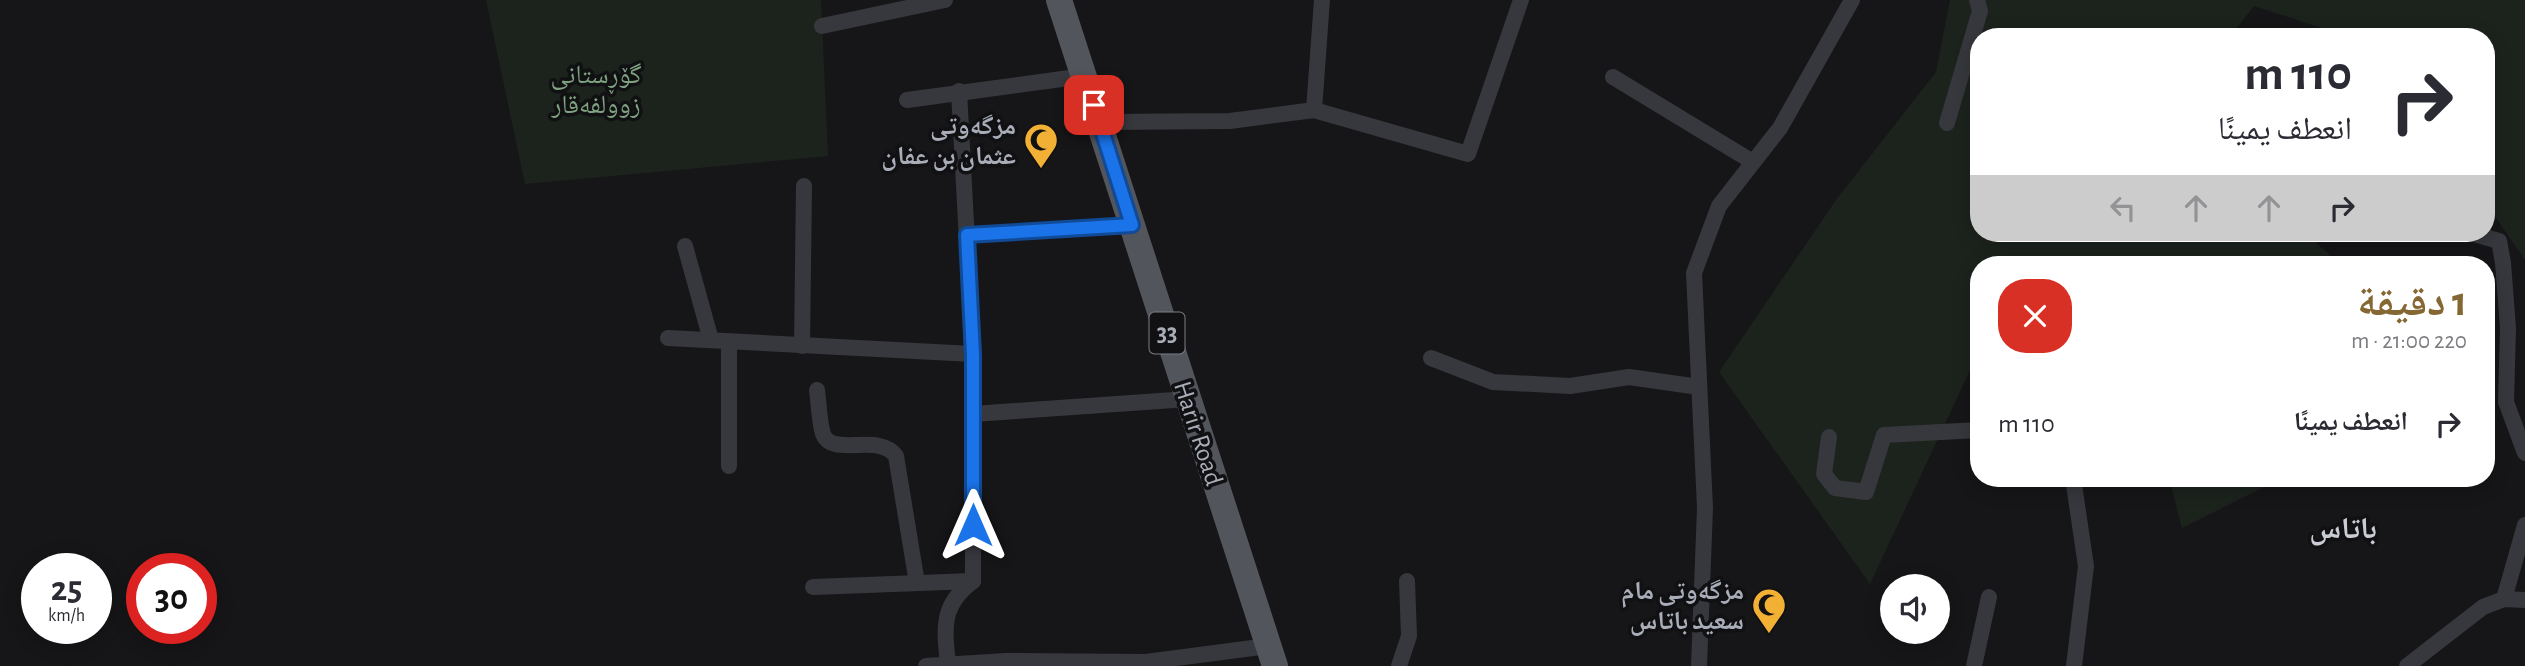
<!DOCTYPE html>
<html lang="ar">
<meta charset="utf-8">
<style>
:root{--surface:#fff;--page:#f7f7f7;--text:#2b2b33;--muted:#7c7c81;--accent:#856733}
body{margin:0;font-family:"Alegreya Sans","Noto Naskh Arabic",sans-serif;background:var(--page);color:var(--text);direction:rtl;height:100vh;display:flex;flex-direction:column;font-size:26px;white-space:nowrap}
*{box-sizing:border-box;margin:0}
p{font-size:23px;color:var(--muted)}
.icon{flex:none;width:38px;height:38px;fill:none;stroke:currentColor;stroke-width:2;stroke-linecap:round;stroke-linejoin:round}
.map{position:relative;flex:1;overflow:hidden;direction:ltr}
.side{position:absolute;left:1970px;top:256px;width:525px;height:231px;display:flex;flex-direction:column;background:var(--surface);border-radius:28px;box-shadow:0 4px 18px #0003;direction:rtl}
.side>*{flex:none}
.hud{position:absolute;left:1970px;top:28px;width:525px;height:214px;border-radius:28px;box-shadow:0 4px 18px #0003;direction:rtl;background:#fff;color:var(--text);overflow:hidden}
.controls{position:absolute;left:1880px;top:574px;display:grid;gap:14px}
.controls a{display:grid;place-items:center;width:70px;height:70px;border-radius:50%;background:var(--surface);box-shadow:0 4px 18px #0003;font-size:35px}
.speed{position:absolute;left:21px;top:553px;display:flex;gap:14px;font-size:35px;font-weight:700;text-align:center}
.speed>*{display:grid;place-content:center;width:91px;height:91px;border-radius:50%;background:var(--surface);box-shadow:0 4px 18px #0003;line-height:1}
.speed small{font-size:18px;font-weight:400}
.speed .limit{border:10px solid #d22;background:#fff;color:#111}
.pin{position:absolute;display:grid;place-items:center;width:60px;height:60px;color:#fff;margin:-30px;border-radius:14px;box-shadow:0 4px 10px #0006}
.me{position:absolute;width:77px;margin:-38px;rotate:0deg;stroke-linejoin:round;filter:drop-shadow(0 0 5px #0008)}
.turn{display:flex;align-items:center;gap:24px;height:147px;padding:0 28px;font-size:32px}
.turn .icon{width:91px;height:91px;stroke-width:2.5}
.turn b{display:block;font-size:49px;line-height:60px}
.lanes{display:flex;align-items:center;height:66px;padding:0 28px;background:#0003;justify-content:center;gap:35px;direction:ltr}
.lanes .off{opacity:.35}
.round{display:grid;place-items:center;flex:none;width:74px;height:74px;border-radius:28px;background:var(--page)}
.headline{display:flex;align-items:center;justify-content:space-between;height:119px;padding:0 28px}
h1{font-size:42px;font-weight:700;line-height:52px;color:var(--accent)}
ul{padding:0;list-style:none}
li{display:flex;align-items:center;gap:21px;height:98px;padding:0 28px}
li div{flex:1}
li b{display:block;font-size:26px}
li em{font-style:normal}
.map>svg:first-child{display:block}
.green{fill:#1c231d}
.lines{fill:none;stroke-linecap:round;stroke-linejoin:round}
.minor{stroke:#37383d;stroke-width:16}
.primary{stroke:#53555c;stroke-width:26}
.route-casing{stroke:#114b97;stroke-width:18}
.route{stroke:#1a73e8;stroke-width:12}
.labels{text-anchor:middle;stroke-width:7;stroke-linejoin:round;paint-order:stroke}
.shield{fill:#111113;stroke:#7b7e86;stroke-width:2}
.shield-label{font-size:24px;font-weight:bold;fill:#a8adb8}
.park-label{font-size:26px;fill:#7fa381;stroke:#111113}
.poi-label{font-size:26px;font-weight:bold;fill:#a8adb8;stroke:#111113;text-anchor:end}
.street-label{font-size:26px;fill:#a8adb8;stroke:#111113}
.quarter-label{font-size:30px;font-weight:bold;fill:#c9ccd4;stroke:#111113}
</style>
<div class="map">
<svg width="2525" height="666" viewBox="0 0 2525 666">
<rect width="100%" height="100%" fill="#161618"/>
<g class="green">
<polygon points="486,0 821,0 828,156 525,184"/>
<polygon points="1950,0 2525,0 2525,260 2487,205 2487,37 2349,37 2254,6 2230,37 1979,37 1979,233 2305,233 2340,264 2067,264 2063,256 2054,264 1979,264 1979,351 1870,584 1719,372 1836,200 1936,72"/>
<polygon points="2169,478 2282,478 2182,528"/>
</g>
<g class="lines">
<g class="minor">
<polyline points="822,26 945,0"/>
<polyline points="1613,77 1753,162"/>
<polyline points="959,91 973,354 973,581"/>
<polyline points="907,100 1084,76"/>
<polyline points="1314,110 1468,154 1521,0"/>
<polyline points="1947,123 1980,11 1977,0"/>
<polyline points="1100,126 1105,122 1230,121 1314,110 1322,0"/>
<polyline points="2392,233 2474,234 2499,241 2503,263 2508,328 2506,402 2525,453"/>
<polyline points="967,235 1132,225"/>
<polyline points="685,246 711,340"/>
<polyline points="668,338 973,354"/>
<polyline points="729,342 729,466"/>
<polyline points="802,346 804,186"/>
<polyline points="1431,358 1493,382 1570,386 1629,377 1699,387"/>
<path d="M817 390C819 404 819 421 823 434 832 458 879 432 896 456L917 583"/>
<polyline points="973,414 1188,399"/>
<polyline points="1829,437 1824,474 1835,488 1866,492 1884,435 1979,430"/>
<polyline points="2073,478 2086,566 2074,666"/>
<polyline points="813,587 973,581"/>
<polyline points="2504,599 2525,525"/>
<path d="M948 664C944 627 941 605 973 581"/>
<polyline points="926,666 1006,661 1146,662 1268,646"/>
<polyline points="1399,666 1409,636 1407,581"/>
<polyline points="1699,666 1705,508 1694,273 1719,206 1780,128 1852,0"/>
<polyline points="1974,666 1989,597"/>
<polyline points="2407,666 2483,607 2504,599 2525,600"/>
</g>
<polyline class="primary" points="1059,0 1275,666"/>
</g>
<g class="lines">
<g class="route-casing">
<polyline id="route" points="973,525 973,355 967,235 1132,225 1094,105"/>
</g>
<use href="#route" class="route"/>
</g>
<defs>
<g id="mosque-pin" transform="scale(1.75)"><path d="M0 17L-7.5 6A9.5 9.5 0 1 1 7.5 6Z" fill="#f2b134" stroke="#111113"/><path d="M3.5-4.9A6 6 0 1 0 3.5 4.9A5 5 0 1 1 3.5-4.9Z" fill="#111"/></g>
</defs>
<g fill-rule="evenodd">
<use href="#mosque-pin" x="1041" y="140"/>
<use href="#mosque-pin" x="1769" y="605"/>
</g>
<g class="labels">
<rect class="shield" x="1149.5" y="312.5" width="35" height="41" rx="5"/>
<g class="shield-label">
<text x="1167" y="341">33</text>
</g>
<g class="park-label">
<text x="596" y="83">گۆڕستانی<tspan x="596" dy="30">زوولفەقار</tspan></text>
</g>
<g class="poi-label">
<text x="1016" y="134">مزگەوتی<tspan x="1016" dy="30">عثمان بن عفان</tspan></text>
<text x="1744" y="599">مزگەوتی مام<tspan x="1744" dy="30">سعید باتاس</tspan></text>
</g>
<g class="street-label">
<text transform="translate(1199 433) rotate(72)" y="9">Harir Road</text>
</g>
<g class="quarter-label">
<text x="2343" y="538">باتاس</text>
</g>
</g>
</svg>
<div class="controls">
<a><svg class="icon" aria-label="sound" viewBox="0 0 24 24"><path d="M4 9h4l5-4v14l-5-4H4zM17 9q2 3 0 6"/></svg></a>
</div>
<div class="speed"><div>25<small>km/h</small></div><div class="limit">30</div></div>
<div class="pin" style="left:1094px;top:105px;background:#d93025"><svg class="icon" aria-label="arrive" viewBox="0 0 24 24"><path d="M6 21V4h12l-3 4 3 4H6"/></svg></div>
<svg class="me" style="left:973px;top:525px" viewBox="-20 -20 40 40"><path d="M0-17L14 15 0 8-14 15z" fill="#1a73e8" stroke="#fff" stroke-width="4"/></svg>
<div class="hud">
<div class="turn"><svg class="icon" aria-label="right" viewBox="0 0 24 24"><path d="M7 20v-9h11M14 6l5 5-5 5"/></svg><div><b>110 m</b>انعطف يمينًا</div></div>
<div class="lanes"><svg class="icon off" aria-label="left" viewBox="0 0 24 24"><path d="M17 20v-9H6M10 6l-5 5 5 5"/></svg><svg class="icon off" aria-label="ahead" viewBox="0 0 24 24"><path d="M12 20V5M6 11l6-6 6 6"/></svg><svg class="icon off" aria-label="ahead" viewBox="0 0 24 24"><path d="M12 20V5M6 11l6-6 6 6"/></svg><svg class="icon" aria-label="right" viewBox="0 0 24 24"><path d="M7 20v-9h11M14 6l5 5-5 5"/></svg></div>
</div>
<section class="side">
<div class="headline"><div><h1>1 دقيقة</h1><p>220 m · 21:00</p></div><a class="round" style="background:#d93025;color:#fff"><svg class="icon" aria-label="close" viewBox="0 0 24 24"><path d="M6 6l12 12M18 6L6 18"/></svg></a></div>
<ul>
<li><svg class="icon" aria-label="right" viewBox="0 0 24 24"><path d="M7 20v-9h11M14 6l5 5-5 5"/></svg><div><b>انعطف يمينًا</b></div><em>110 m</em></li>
</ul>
</section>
</div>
